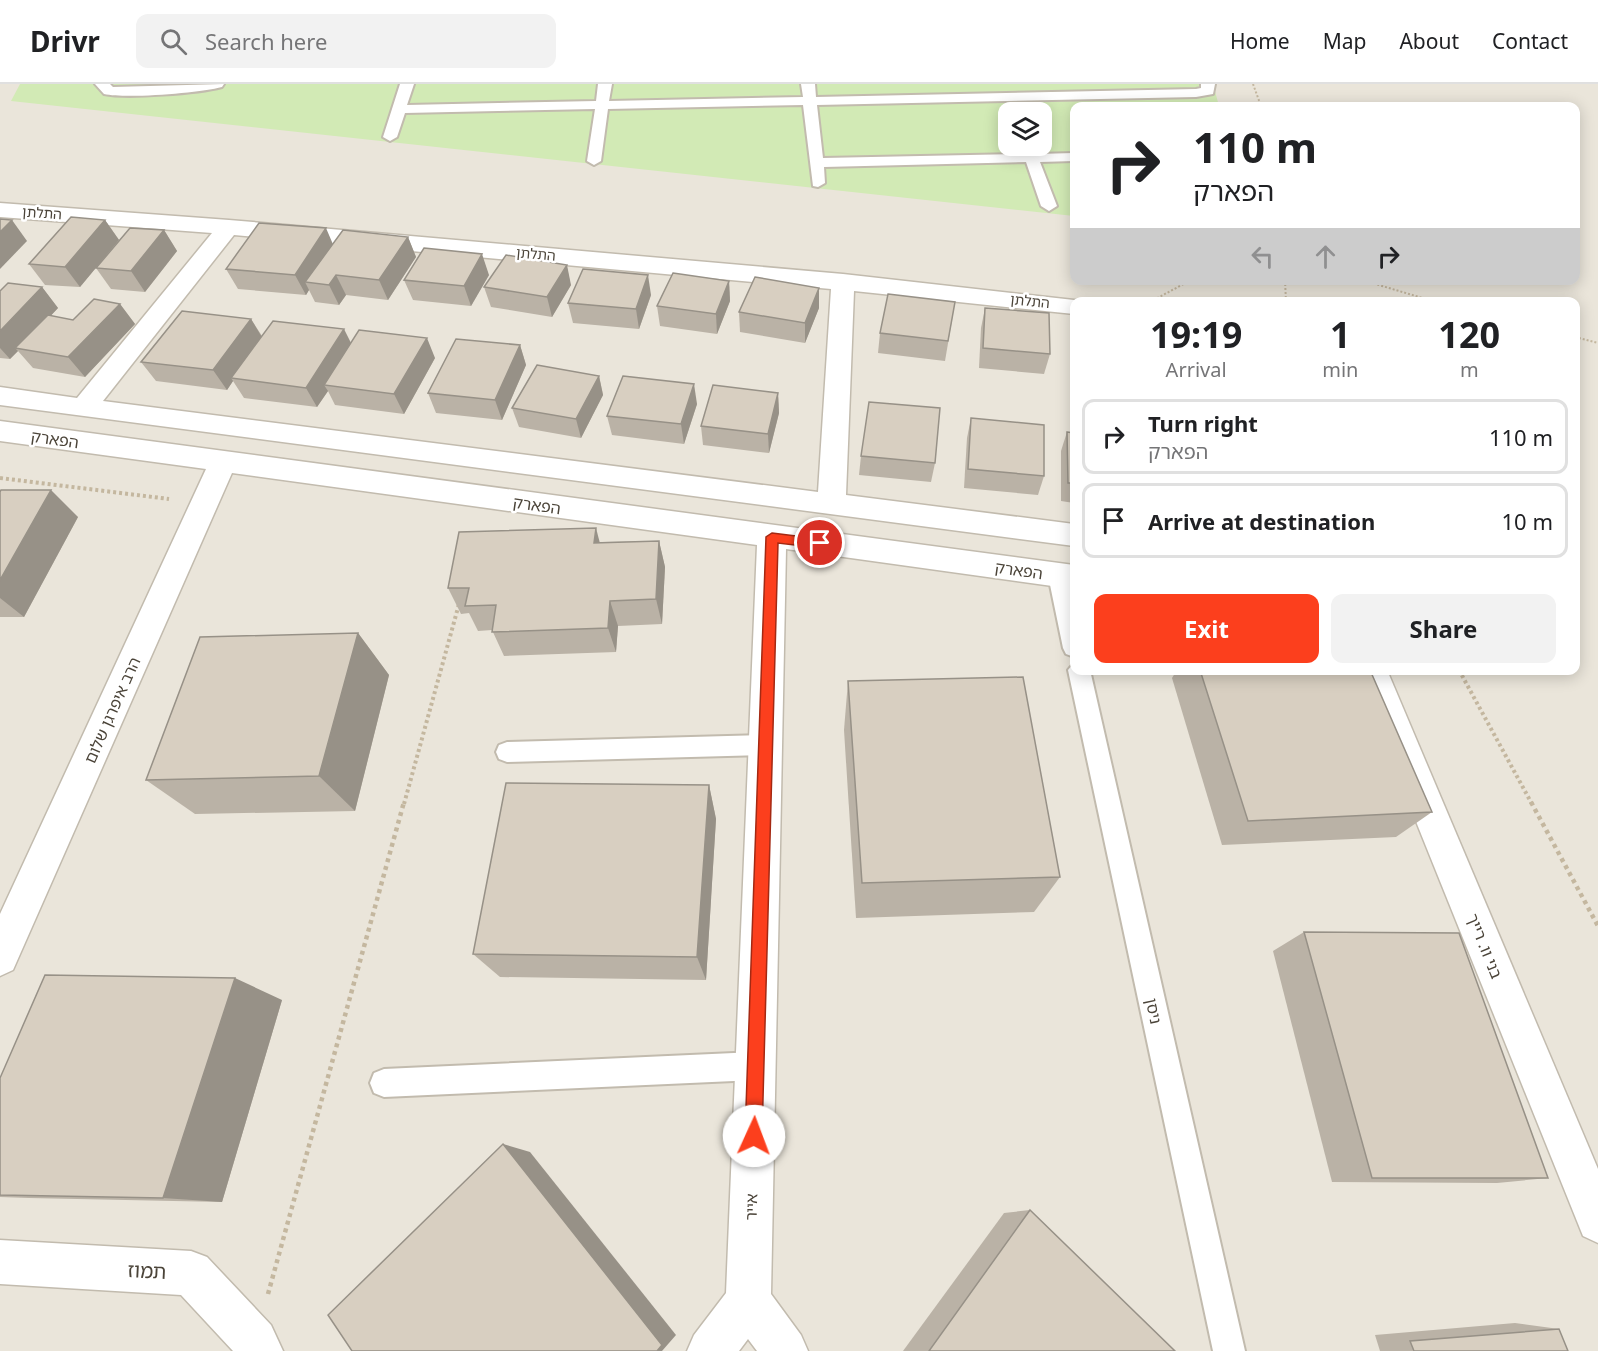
<!DOCTYPE html>
<meta charset="utf-8">
<style>
:root{--surface:#fff;--page:#f2f2f2;--text:#202124;--muted:#757577;--line:#e0e0e0;--accent:#fc3f1d}
body{margin:0;font-family:"Noto Sans","Noto Sans Hebrew",sans-serif;background:var(--page);color:var(--text);height:100vh;display:flex;flex-direction:column;font-size:22px;white-space:nowrap}
*{box-sizing:border-box;margin:0}
p{font-size:20px;color:var(--muted)}
.icon{flex:none;width:33px;height:33px;fill:none;stroke:currentColor;stroke-width:2;stroke-linecap:round;stroke-linejoin:round}
.map{position:relative;flex:1;overflow:hidden}
.side{position:absolute;left:1070px;top:213px;width:510px;height:378px;display:flex;flex-direction:column;background:var(--surface);border-radius:12px;box-shadow:0 3px 15px #0003}
.side>*{flex:none}
.hud{position:absolute;left:1070px;top:18px;width:510px;height:183px;border-radius:12px;box-shadow:0 3px 15px #0003;background:#fff;color:var(--text);overflow:hidden}
.buttons{position:absolute;left:998px;top:18px;display:grid;gap:12px}
.buttons a{display:grid;place-items:center;width:54px;height:54px;border-radius:12px;background:var(--surface);box-shadow:0 3px 15px #0003;font-size:30px}
.pin{position:absolute;display:grid;place-items:center;width:51px;height:51px;color:#fff;margin:-26px;border:3px solid #fff;border-radius:50%;box-shadow:0 2px 6px #0007}
.me{position:absolute;width:66px;margin:-33px;rotate:2deg;stroke-linejoin:round;filter:drop-shadow(0 0 4px #0008)}
.turn{display:flex;align-items:center;gap:21px;height:126px;padding:0 24px;font-size:27px}
.turn .icon{width:78px;height:78px;stroke-width:2.5}
.turn b{display:block;font-size:42px;line-height:51px}
.lanes{display:flex;align-items:center;height:57px;padding:0 24px;background:#0003;justify-content:center;gap:30px;direction:ltr}
.lanes .off{opacity:.35}
.eta{display:flex;justify-content:space-evenly;align-items:center;height:102px;text-align:center}
.eta b{font-size:36px;font-weight:700;line-height:42px}
.action{display:flex;gap:12px;margin-top:auto;padding:12px 24px}
.action a{flex:1;height:69px;border-radius:12px;background:var(--accent);color:#fff;font-size:24px;font-weight:700;line-height:69px;text-align:center}
.action a+a{background:var(--page);color:var(--text)}
ul{padding:0;list-style:none}
li{display:flex;align-items:center;gap:18px;height:75px;margin:0 12px 9px;padding:0 12px;border:3px solid var(--line);border-radius:12px}
li div{flex:1}
li b{display:block;font-size:22px}
li em{font-style:normal}
header{display:flex;align-items:center;gap:36px;box-sizing:border-box;height:84px;padding:0 30px;background:var(--surface);border-bottom:2px solid var(--line)}
header strong{font-size:28px}
nav{display:flex;gap:33px;margin-inline-start:auto;font-size:21px}
.search{width:420px;height:54px;background:var(--page);display:flex;align-items:center;gap:15px;box-sizing:border-box;padding:0 21px;border-radius:12px;color:var(--muted);font-size:22px}
.map>svg:first-child{display:block}
.residential{fill:#eae5da;fill-rule:evenodd}
.green{fill:#d2eab5;fill-rule:evenodd}
.lines{fill:none;stroke-linecap:round;stroke-linejoin:round}
.lane-casing{stroke:#c2bbae;stroke-width:4}
.street-casing{stroke:#c2bbae;stroke-width:3}
.path-far2{stroke:#c4b79f;stroke-width:2;stroke-dasharray:2 2;stroke-linecap:butt}
.path-far1{stroke:#c4b79f;stroke-width:4;stroke-dasharray:3 3;stroke-linecap:butt}
.path{stroke:#c4b79f;stroke-width:4.5;stroke-dasharray:4 4;stroke-linecap:butt}
.lane{fill:#fff;fill-rule:evenodd}
.street{fill:#fff;fill-rule:evenodd}
.wall{fill:#bab2a6}
.shaded-wall{fill:#979187}
.building{fill:#d8cfc1;stroke:#979187;stroke-width:1.5}
.route{fill:#fc3f1d;stroke:#a42913;stroke-width:1.5}
.labels{text-anchor:middle;stroke-width:5;stroke-linejoin:round;paint-order:stroke}
.far-street-label{font-size:14px;fill:#4b4439;stroke:#fff}
.street-label{font-size:16px;fill:#4b4439;stroke:#fff}
.near-street-label{font-size:20px;fill:#4b4439;stroke:#fff}
</style>
<header>
<strong>Drivr</strong>
<div class="search"><svg class="icon" aria-label="search" viewBox="0 0 24 24"><circle cx="10" cy="10" r="6"/><path d="M15 15l6 6"/></svg>Search here</div>
<nav><a>Home</a><a>Map</a><a>About</a><a>Contact</a></nav>
</header>
<div class="map">
<svg width="1598" height="1267" viewBox="0 0 1598 1267">
<rect width="100%" height="100%" fill="#f6f3ec"/>
<path class="residential" d="M0 0H1598V1267H0ZM1074 22H1575V196H1074ZM1008 28H1041V62H1008ZM1074 218H1575V586H1074Z"/>
<path class="green" d="M20 0H1213L1219 22H1074V132L11 17ZM1008 28H1041V62H1008Z"/>
<g class="lines">
<g class="lane-casing">
<g id="lane">
<path d="M95 0H110L113 3 224 0 222 3C199 9 127 15 104 10Z"/>
<polygon points="400,0 414,0 407,21 596,17 598,0 612,0 609,17 803,13 801,0 815,0 816,13 1196,5 1201,4 1201,0 1215,0 1213,10 1196,13 817,21 823,74 1023,70 1020,62 1034,62 1037,70 1074,69 1074,77 1040,78 1057,122 1049,127 1041,122 1026,78 824,83 825,99 818,103 813,102 803,21 608,25 601,77 594,81 587,77 595,25 405,29 397,53 390,57 383,53"/>
<path d="M1058 483 1065 485C1079 511 1074 545 1074 573L1066 570 1063 564 1048 491 1051 485Z"/>
<polygon points="1074,579 1074,586 1090,586 1245,1267 1213,1267 1068,586"/>
<polygon points="766,651 774,654 777,661 774,668 766,671 507,678 499,675 496,668 499,661 507,658"/>
<polygon points="756,968 766,972 770,982 766,992 756,996 384,1013 374,1009 370,999 374,989 384,985"/>
</g>
</g>
<g class="street-casing">
<g id="street">
<path d="M0 119 229 136 843 190 1083 217 1074 218V230L854 207 846 411 1074 440V462L0 321V303L77 314 212 149 0 133ZM234 151 831 205 818 408 103 317Z"/>
<polygon points="0,337 1074,481 1074,505 786,465 771,1210 801,1251 808,1267 757,1267 748,1255 739,1267 687,1267 694,1251 726,1209 757,461 232,389 13,886 0,892 0,830 206,385 0,357"/>
<polygon points="1355,586 1387,586 1598,1085 1598,1159 1583,1152"/>
<polygon points="0,1156 191,1167 207,1173 271,1241 283,1267 233,1267 181,1211 0,1200"/>
</g>
</g>
<g class="path-far2">
<polyline points="1253,0 1261,22"/>
<polyline points="1285,196 1286,218"/>
<polyline points="1362,196 1436,218"/>
<polyline points="1150,218 1191,196"/>
<polyline points="1575,253 1598,259"/>
</g>
<g class="path-far1">
<polyline points="0,394 169,415"/>
<polyline points="1459,586 1532,720"/>
<polyline points="404,720 459,520"/>
</g>
<g class="path">
<polyline points="1531,718 1598,842"/>
<polyline points="268,1210 404,718"/>
</g>
<use href="#lane" class="lane"/>
<use href="#street" class="street"/>
</g>
<g class="wall">
<polygon points="105,136 119,156 80,203 45,201 29,180"/>
<polygon points="164,146 177,167 145,208 111,205 96,184"/>
<polygon points="408,153 416,173 388,216 346,211 339,221 315,218 309,206 306,211 238,205 226,185 333,160"/>
<polygon points="489,191 471,222 413,216 404,196"/>
<polygon points="729,197 730,217 717,250 660,242 657,222"/>
<polygon points="571,201 552,233 491,223 484,203"/>
<polygon points="42,203 58,224 50,232 73,236 120,220 135,240 85,293 33,284 18,267 10,275 0,274 0,207"/>
<polygon points="651,211 639,245 573,239 568,219"/>
<polygon points="955,218 945,277 878,269 880,249"/>
<polygon points="819,224 805,259 740,248 739,228"/>
<polygon points="985,224 1050,270 1044,290 979,284 981,244"/>
<polygon points="251,235 262,252 351,259 435,274 404,330 335,321 328,307 317,323 244,314 233,297 227,306 156,297 141,278"/>
<polygon points="1074,241 1074,295 1072,294 1070,255"/>
<polygon points="520,261 526,281 502,336 436,329 428,309"/>
<polygon points="599,292 603,311 581,354 519,343 512,324"/>
<polygon points="778,309 779,329 769,369 703,361 701,342"/>
<polygon points="697,320 684,360 612,351 607,332"/>
<polygon points="971,334 1044,392 1038,411 964,404 967,354"/>
<polygon points="1067,348 1074,349 1074,419 1061,417 1061,367"/>
<polygon points="861,372 935,379 931,398 859,391"/>
<polygon points="0,408 78,433 24,533 0,533"/>
<polygon points="659,457 665,483 662,540 618,542 616,568 504,572 492,546 478,547 469,529 461,530 448,504 600,458"/>
<polygon points="358,549 389,591 355,727 195,730 146,696"/>
<polygon points="1177,586 1370,586 1432,728 1396,753 1222,761 1172,594"/>
<polygon points="848,597 1060,793 1034,828 856,834 844,646"/>
<polygon points="709,701 716,735 706,896 500,893 473,870"/>
<polygon points="1304,848 1548,1094 1497,1099 1332,1098 1273,867"/>
<polygon points="282,916 222,1118 29,1114 0,1113 0,994"/>
<polygon points="1030,1126 1175,1267 903,1267 1004,1129"/>
<polygon points="1515,1239 1559,1245 1568,1267 1380,1267 1375,1251"/>
</g>
<g class="shaded-wall">
<polygon points="12,136 27,157 0,185 0,148"/>
<polygon points="105,136 119,156 80,203 65,183"/>
<polygon points="326,144 335,165 305,198 309,206 306,211 295,191"/>
<polygon points="164,146 177,167 145,208 131,187"/>
<polygon points="408,153 416,173 388,216 379,196"/>
<polygon points="482,170 489,191 471,222 464,202"/>
<polygon points="567,181 571,201 552,233 547,213"/>
<polygon points="336,191 346,211 339,221 329,201"/>
<polygon points="648,191 651,211 639,245 636,225"/>
<polygon points="729,197 730,217 717,250 716,230"/>
<polygon points="42,203 58,224 20,265 15,264 18,267 10,275 0,264 0,247"/>
<polygon points="819,204 819,224 805,259 805,239"/>
<polygon points="120,220 135,240 85,293 68,273"/>
<polygon points="251,235 263,255 231,294 233,297 227,306 213,286"/>
<polygon points="344,245 354,265 324,301 328,307 317,323 306,304"/>
<polygon points="427,254 435,274 404,330 394,310"/>
<polygon points="520,261 526,281 502,336 495,316"/>
<polygon points="599,292 603,311 581,354 576,335"/>
<polygon points="694,300 697,320 684,360 681,340"/>
<polygon points="778,309 779,329 769,369 768,350"/>
<polygon points="51,406 78,433 24,533 0,514 0,496"/>
<polygon points="596,444 603,471 594,459"/>
<polygon points="659,457 665,483 662,540 656,515"/>
<polygon points="610,517 618,542 616,568 608,544"/>
<polygon points="358,549 389,591 355,727 319,692"/>
<polygon points="709,701 716,735 706,896 697,873"/>
<polygon points="235,894 282,916 222,1118 163,1114"/>
<polygon points="503,1060 530,1068 676,1251 662,1267 657,1267"/>
</g>
<g class="building">
<polygon points="71,133 105,136 65,183 29,180"/>
<polygon points="0,135 12,136 0,148"/>
<polygon points="259,139 326,144 295,191 226,185"/>
<polygon points="130,144 164,146 131,187 96,184"/>
<polygon points="343,146 408,153 379,196 336,191 329,201 305,198"/>
<polygon points="424,164 482,170 464,202 404,196"/>
<polygon points="506,171 567,181 547,213 484,203"/>
<polygon points="583,185 648,191 636,225 568,219"/>
<polygon points="673,189 729,197 716,230 657,222"/>
<polygon points="755,193 819,204 805,239 739,228"/>
<polygon points="8,199 42,203 0,247 0,207"/>
<polygon points="888,210 955,218 948,257 880,249"/>
<polygon points="94,215 120,220 68,273 15,264 48,231 73,236"/>
<polygon points="985,224 1049,229 1050,270 983,264"/>
<polygon points="182,227 251,235 213,286 141,278"/>
<polygon points="273,237 344,245 306,304 231,294"/>
<polygon points="359,246 427,254 394,310 324,301"/>
<polygon points="456,255 520,261 495,316 428,309"/>
<polygon points="537,281 599,292 576,335 512,324"/>
<polygon points="623,292 694,300 681,340 607,332"/>
<polygon points="713,301 778,309 768,350 701,342"/>
<polygon points="869,318 940,324 935,379 861,372"/>
<polygon points="971,334 1044,341 1044,392 968,385"/>
<polygon points="1067,348 1074,349 1074,399 1068,399"/>
<polygon points="1,406 51,406 0,496 0,408"/>
<polygon points="596,444 594,459 659,457 656,515 610,517 608,544 492,548 496,521 465,522 469,504 448,504 459,448"/>
<polygon points="358,549 319,692 146,696 200,553"/>
<polygon points="1200,586 1370,586 1432,728 1248,737"/>
<polygon points="1023,593 1060,793 862,799 848,597"/>
<polygon points="506,699 709,701 697,873 473,870"/>
<polygon points="1304,848 1459,849 1548,1094 1372,1094"/>
<polygon points="45,891 235,894 163,1114 0,1111 0,994"/>
<polygon points="503,1060 662,1261 657,1267 352,1267 328,1231"/>
<polygon points="1030,1126 1175,1267 929,1267"/>
<polygon points="1559,1245 1568,1267 1414,1267 1410,1257"/>
</g>
<polygon class="route" points="772,449 820,455 826,459 820,464 778,459 762,1052 760,1059 754,1061 748,1059 745,1052 766,453"/>
<g class="labels">
<g class="far-street-label">
<text transform="translate(42 129) rotate(4)" y="5">התלתן</text>
<text transform="translate(536 170) rotate(5)" y="5">התלתן</text>
<text transform="translate(1030 217) rotate(6)" y="5">התלתן</text>
</g>
<g class="street-label">
<text transform="translate(55 355) rotate(8)" y="6">הפארק</text>
<text transform="translate(537 421) rotate(8)" y="6">הפארק</text>
<text transform="translate(1019 486) rotate(8)" y="6">הפארק</text>
<text transform="translate(112 626) rotate(-66)" y="6">הרב איפרגן שלום</text>
<text transform="translate(1485 862) rotate(68)" y="6">בני וו. רייך</text>
<text transform="translate(1154 927) rotate(78)" y="6">ניסן</text>
<text transform="translate(751 1123) rotate(-88)" y="6">אייר</text>
</g>
<g class="near-street-label">
<text transform="translate(147 1187) rotate(3)" y="7">תמוז</text>
</g>
</g>
</svg>
<div class="buttons">
<a><svg class="icon" aria-label="layers" viewBox="0 0 24 24"><path d="M12 4l9 5-9 5-9-5zM3 14l9 5 9-5"/></svg></a>
</div>
<div class="pin" style="left:820px;top:459px;background:#d93025"><svg class="icon" aria-label="arrive" viewBox="0 0 24 24"><path d="M6 21V4h12l-3 4 3 4H6"/></svg></div>
<svg class="me" style="left:754px;top:1052px" viewBox="-20 -20 40 40"><circle r="19" fill="#fff"/><path d="M0-13L10 11 0 6-10 11z" fill="#fc3f1d"/></svg>
<div class="hud">
<div class="turn"><svg class="icon" aria-label="right" viewBox="0 0 24 24"><path d="M7 20v-9h11M14 6l5 5-5 5"/></svg><div><b>110 m</b>הפארק</div></div>
<div class="lanes"><svg class="icon off" aria-label="left" viewBox="0 0 24 24"><path d="M17 20v-9H6M10 6l-5 5 5 5"/></svg><svg class="icon off" aria-label="ahead" viewBox="0 0 24 24"><path d="M12 20V5M6 11l6-6 6 6"/></svg><svg class="icon" aria-label="right" viewBox="0 0 24 24"><path d="M7 20v-9h11M14 6l5 5-5 5"/></svg></div>
</div>
<section class="side">
<div class="eta">
<div><b>19:19</b><p>Arrival</p></div>
<div><b>1</b><p>min</p></div>
<div><b>120</b><p>m</p></div>
</div>
<ul>
<li><svg class="icon" aria-label="right" viewBox="0 0 24 24"><path d="M7 20v-9h11M14 6l5 5-5 5"/></svg><div><b>Turn right</b><p>הפארק</p></div><em>110 m</em></li>
<li><svg class="icon" aria-label="arrive" viewBox="0 0 24 24"><path d="M6 21V4h12l-3 4 3 4H6"/></svg><div><b>Arrive at destination</b></div><em>10 m</em></li>
</ul>
<div class="action"><a>Exit</a><a>Share</a></div>
</section>
</div>
